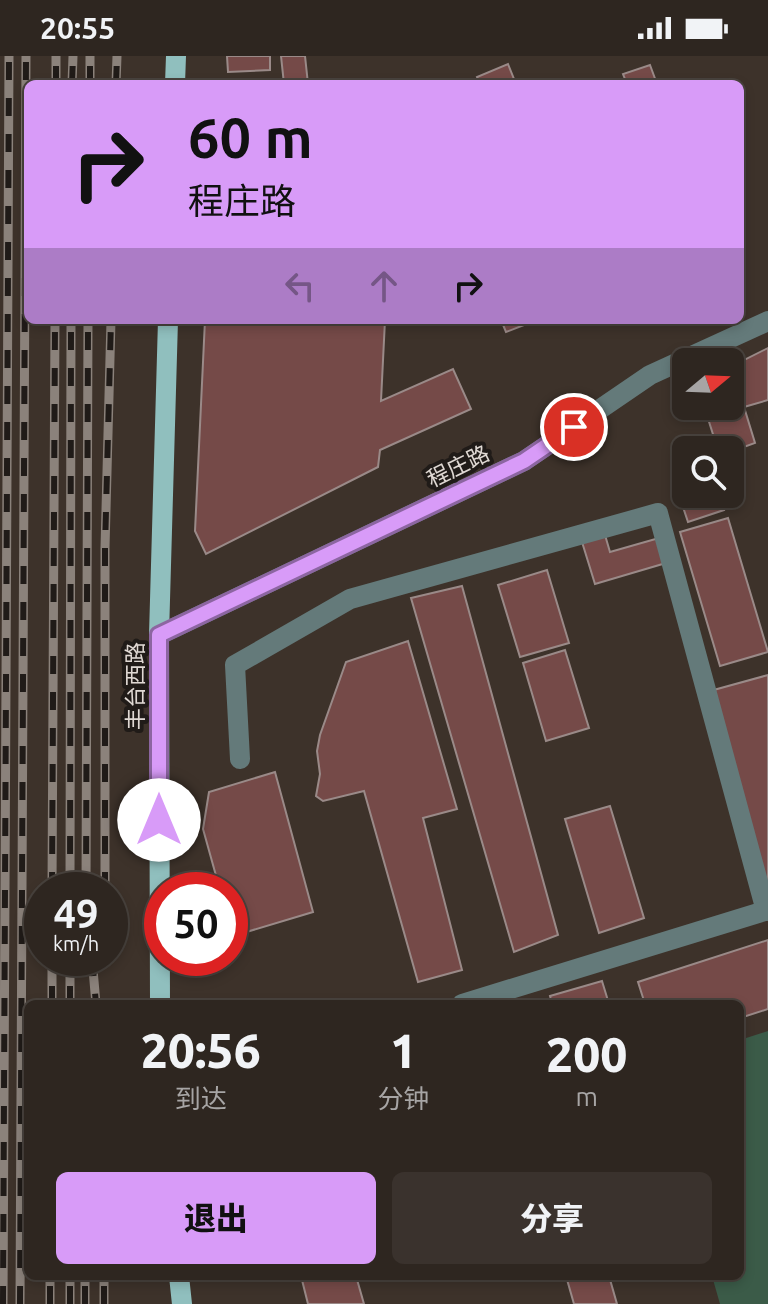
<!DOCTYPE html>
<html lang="zh">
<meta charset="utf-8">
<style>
:root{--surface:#2e2620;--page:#3a322d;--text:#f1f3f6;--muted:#a7a5a5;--line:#49433e;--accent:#d89bf8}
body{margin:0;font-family:Ubuntu,"Noto Sans SC",sans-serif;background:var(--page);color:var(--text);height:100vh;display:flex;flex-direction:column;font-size:30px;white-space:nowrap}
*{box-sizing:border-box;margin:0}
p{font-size:26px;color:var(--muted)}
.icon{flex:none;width:44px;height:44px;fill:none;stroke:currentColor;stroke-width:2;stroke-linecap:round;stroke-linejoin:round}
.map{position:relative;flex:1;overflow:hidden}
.drawer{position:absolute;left:24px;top:944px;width:720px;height:280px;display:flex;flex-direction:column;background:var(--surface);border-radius:12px;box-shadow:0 4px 12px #0003,0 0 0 2px var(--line)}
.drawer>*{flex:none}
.guide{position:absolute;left:24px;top:24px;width:720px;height:244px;border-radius:12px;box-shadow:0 4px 12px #0003,0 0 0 2px var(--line);background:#d89bf8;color:#111;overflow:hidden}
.needle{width:52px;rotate:71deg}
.controls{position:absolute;left:672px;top:292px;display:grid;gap:16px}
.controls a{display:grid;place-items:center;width:72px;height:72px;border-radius:12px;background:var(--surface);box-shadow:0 4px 12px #0003,0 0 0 2px var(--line);font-size:40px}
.speed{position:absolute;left:24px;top:816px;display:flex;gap:16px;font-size:40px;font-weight:700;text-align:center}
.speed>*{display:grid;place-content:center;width:104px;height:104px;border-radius:50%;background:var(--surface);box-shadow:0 4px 12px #0003,0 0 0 2px var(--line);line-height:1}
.speed small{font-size:20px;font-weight:400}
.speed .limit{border:12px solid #d22;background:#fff;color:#111}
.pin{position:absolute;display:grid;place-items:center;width:68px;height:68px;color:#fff;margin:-34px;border:4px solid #fff;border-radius:50%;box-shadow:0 2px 8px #0007}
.me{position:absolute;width:88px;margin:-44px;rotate:0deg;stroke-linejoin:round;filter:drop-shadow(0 0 6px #0008)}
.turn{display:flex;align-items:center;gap:28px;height:168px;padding:0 32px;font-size:36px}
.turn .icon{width:104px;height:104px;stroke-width:2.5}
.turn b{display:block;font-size:56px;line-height:68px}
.lanes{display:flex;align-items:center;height:76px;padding:0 32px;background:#0003;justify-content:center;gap:40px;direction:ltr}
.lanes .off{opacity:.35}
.eta{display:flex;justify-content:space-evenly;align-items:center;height:136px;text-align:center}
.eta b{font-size:48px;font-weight:800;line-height:56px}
.primary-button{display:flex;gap:16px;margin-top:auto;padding:16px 32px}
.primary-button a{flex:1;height:92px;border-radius:12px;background:var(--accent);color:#111;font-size:32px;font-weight:800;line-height:92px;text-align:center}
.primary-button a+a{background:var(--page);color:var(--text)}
.status{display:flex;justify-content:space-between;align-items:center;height:56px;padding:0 40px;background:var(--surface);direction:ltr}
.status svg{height:22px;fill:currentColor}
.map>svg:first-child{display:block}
.green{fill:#3b5b48}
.building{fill:#754a48;stroke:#9a8a88;stroke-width:2}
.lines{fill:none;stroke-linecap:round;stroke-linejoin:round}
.minor{stroke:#647a7a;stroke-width:20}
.major{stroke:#90bfbe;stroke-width:20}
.rail-casing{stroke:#8b827b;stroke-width:9}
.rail{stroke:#201b18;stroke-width:6;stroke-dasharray:18;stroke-linecap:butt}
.route-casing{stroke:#8c65a1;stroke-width:20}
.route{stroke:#d89bf8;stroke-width:14}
.labels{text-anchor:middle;stroke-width:8;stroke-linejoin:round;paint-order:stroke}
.street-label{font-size:22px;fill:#e0d9d4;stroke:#201b18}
</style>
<div class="status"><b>20:55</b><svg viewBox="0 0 49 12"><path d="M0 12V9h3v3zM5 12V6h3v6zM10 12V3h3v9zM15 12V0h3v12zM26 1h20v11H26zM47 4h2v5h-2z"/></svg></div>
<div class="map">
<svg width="768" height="1248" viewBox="0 0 768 1248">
<rect width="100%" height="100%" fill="#3d322a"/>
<polygon class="green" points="768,975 768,1248 720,1248 712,1220 740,1220 740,984"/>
<g class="building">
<polygon points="227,0 270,0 270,14 228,16"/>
<polygon points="281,0 305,0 308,28 284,28"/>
<polygon points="508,8 516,28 480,28 477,21"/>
<polygon points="650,9 657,28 627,28 623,18"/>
<polygon points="205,264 385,264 381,345 453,313 471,353 380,394 378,411 206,498 195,475"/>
<polygon points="501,264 537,264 506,276"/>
<polygon points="768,292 768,344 744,351 755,387 730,396 730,394 718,394 704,350 730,350 730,311"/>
<polygon points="686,417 686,438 719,438 724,454 688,466 673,421"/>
<polygon points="728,462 768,596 720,610 680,476"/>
<polygon points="605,479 610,496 659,482 666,507 595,528 582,486"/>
<polygon points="547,514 569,587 520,601 498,529"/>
<polygon points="462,530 558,879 514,896 411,542"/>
<polygon points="408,585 457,753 423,762 462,914 418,926 364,735 323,745 316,740 320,718 317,695 320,679 346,606"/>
<polygon points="565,594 589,672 546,685 523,607"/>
<polygon points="768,619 768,839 710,635"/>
<polygon points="275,716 313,856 233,880 230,870 230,834 220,834 203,773 209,736"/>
<polygon points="610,750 644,862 599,877 565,763"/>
<polygon points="768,884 768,953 740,962 740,948 645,948 638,926"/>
<polygon points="602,925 609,948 552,948 550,940"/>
<polygon points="301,1220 356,1220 364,1248 308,1248"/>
<polygon points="566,1220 609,1220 617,1248 574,1248"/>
</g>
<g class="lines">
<g class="minor">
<polyline points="159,579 524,405 650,319 768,265"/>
<polyline points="240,703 235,609 350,543 658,457 766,855"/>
<polyline points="462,948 768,854"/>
</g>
<g class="major">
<polyline points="175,28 176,0"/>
<polyline points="160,948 159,579 168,264"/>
<polyline points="179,1220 182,1248"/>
</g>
<g class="rail-casing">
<g id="rail">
<polyline points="56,28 56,0"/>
<polyline points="72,28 73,0"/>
<polyline points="90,28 90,0"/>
<polyline points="116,28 117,0"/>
<polyline points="52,834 55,264"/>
<polyline points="70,834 71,264"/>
<polyline points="86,834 88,264"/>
<polyline points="105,834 105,492 111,264"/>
<polyline points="92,902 96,948"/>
<polyline points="52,948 52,902"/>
<polyline points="70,948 70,902"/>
<polyline points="3,1248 9,0"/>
<polyline points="20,1248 26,0"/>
<polyline points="50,1248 50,1220"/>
<polyline points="70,1248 70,1220"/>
<polyline points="85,1248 85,1220"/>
<polyline points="104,1248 104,1220"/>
</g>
</g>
<use href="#rail" class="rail"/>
</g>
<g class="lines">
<g class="route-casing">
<polyline id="route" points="159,764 159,579 524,405 574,371"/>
</g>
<use href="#route" class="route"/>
</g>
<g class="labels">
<g class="street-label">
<text transform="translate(458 410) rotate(-26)" y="8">程庄路</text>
<text transform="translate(135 630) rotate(-90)" y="8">丰台西路</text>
</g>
</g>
</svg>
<div class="controls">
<a><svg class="needle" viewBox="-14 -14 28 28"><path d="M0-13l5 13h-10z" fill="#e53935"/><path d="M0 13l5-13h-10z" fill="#a7a5a5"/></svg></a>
<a><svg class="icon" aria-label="search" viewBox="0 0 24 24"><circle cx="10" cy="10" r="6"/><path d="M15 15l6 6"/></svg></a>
</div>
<div class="speed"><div>49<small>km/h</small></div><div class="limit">50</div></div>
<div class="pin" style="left:574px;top:371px;background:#d93025"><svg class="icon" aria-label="arrive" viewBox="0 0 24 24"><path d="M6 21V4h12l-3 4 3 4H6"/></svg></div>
<svg class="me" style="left:159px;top:764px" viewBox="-20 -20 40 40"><circle r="19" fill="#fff"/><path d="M0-13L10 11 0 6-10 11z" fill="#d89bf8"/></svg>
<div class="guide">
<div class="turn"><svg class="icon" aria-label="right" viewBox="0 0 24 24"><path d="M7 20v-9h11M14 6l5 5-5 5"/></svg><div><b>60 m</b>程庄路</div></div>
<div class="lanes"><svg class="icon off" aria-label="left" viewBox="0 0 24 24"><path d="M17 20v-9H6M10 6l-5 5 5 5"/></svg><svg class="icon off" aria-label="ahead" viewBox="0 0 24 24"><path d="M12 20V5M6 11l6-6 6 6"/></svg><svg class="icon" aria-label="right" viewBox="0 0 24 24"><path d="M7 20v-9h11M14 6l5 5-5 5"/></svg></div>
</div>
<section class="drawer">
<div class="eta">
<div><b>20:56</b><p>到达</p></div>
<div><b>1</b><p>分钟</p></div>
<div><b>200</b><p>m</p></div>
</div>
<div class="primary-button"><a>退出</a><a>分享</a></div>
</section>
</div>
